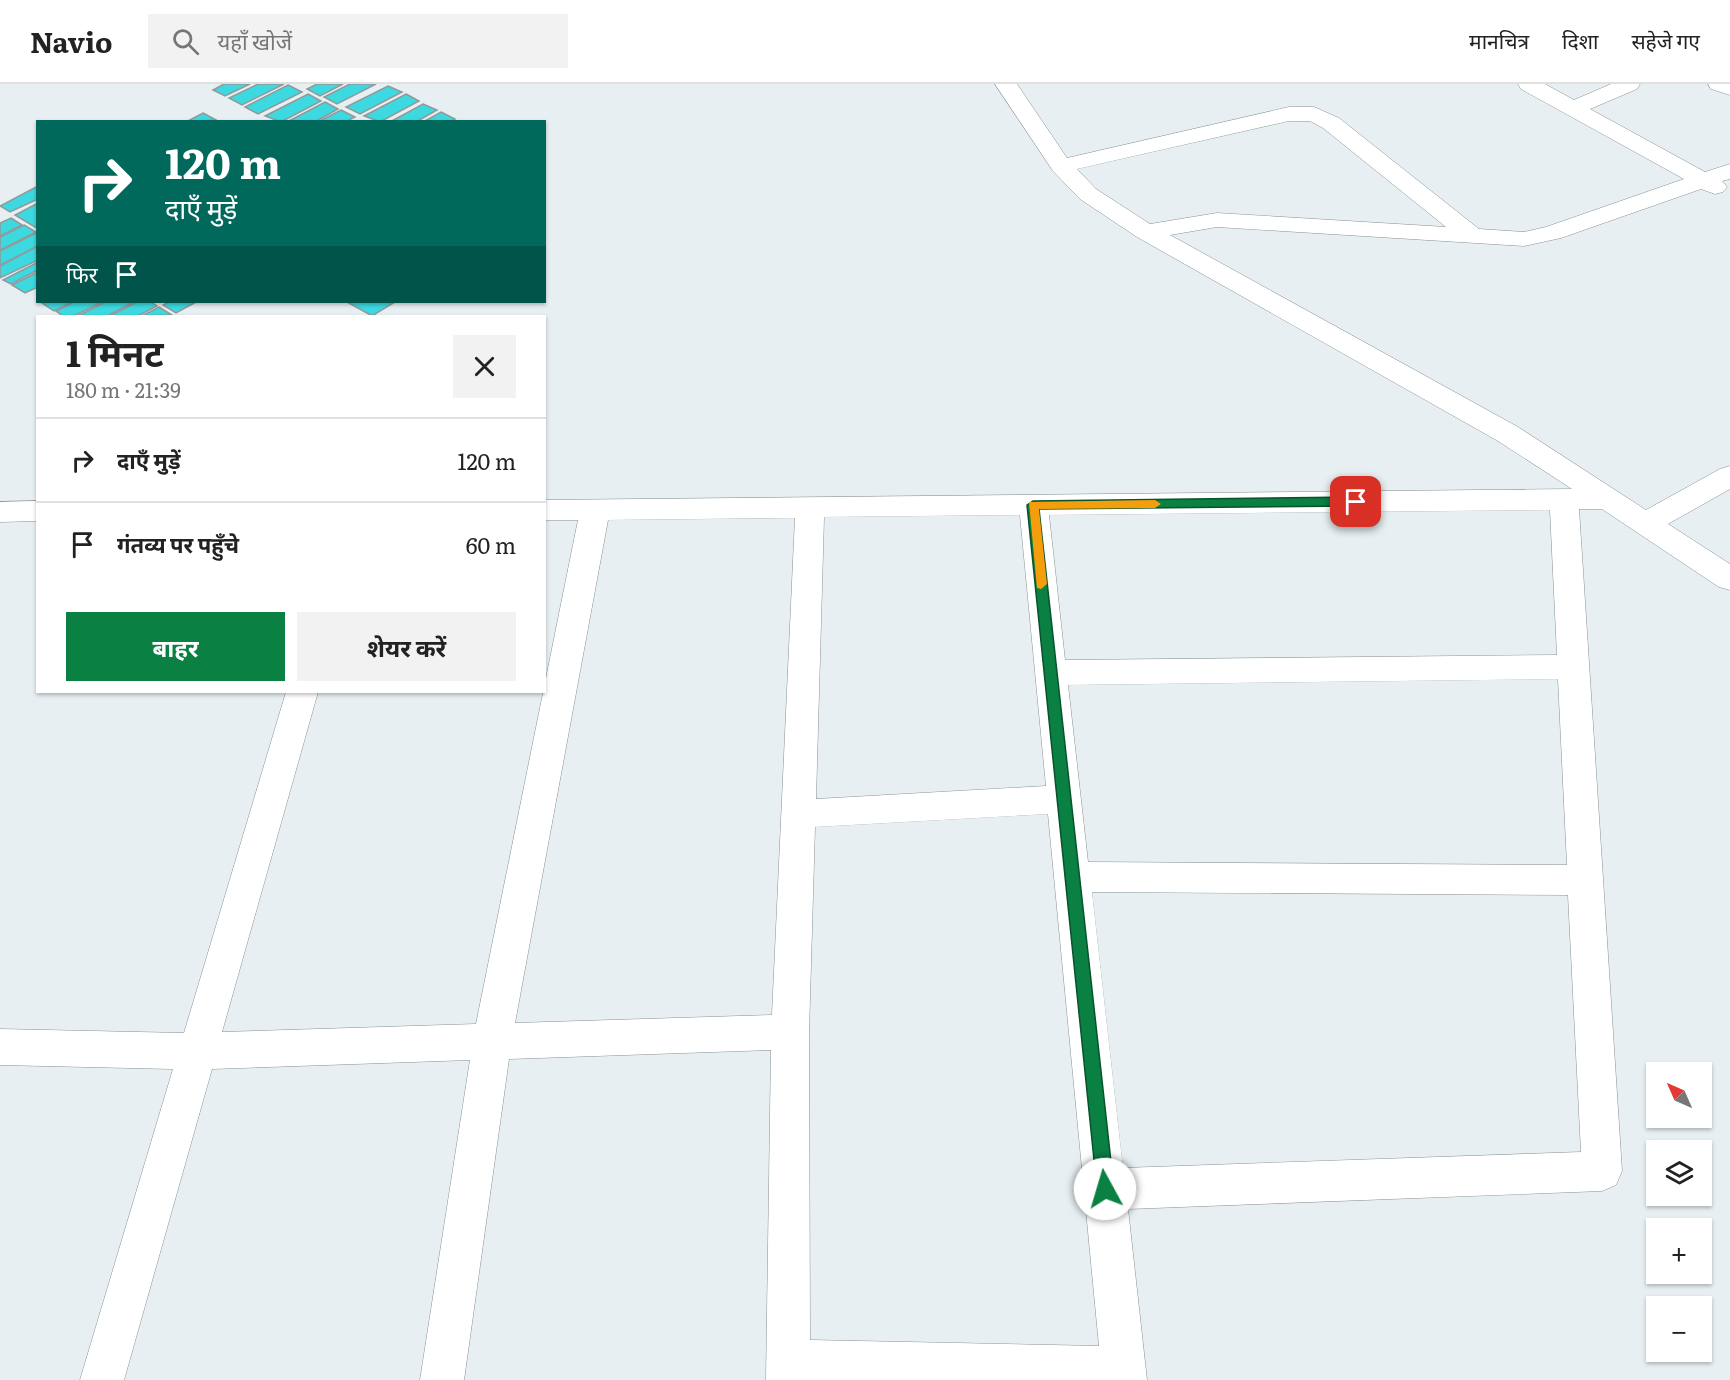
<!DOCTYPE html>
<html lang="hi">
<meta charset="utf-8">
<style>
:root{--surface:#fff;--page:#f2f2f2;--text:#222;--muted:#767676;--line:#e0e0e0;--accent:#0b8043}
body{margin:0;font-family:Literata,"Noto Sans Devanagari",serif;background:var(--page);color:var(--text);height:100vh;display:flex;flex-direction:column;font-size:22px;white-space:nowrap}
*{box-sizing:border-box;margin:0}
p{font-size:20px;color:var(--muted)}
.icon{flex:none;width:33px;height:33px;fill:none;stroke:currentColor;stroke-width:2;stroke-linecap:round;stroke-linejoin:round}
.map{position:relative;flex:1;overflow:hidden}
.details{position:absolute;left:36px;top:231px;width:510px;height:378px;display:flex;flex-direction:column;background:var(--surface);border-radius:0px;box-shadow:0 2px 4px #0004}
.details>*{flex:none}
.banner{position:absolute;left:36px;top:36px;width:510px;height:183px;border-radius:0px;box-shadow:0 2px 4px #0004;background:#00695c;color:#fff;overflow:hidden}
.needle{width:39px;rotate:315deg}
.buttons{position:absolute;left:1646px;top:978px;display:grid;gap:12px}
.buttons a{display:grid;place-items:center;width:66px;height:66px;border-radius:0px;background:var(--surface);box-shadow:0 2px 4px #0004;font-size:30px}
.pin{position:absolute;display:grid;place-items:center;width:51px;height:51px;color:#fff;margin:-26px;border-radius:12px;box-shadow:0 3px 9px #0006}
.me{position:absolute;width:66px;margin:-33px;rotate:354deg;stroke-linejoin:round;filter:drop-shadow(0 0 4px #0008)}
.turn{display:flex;align-items:center;gap:21px;height:126px;padding:0 30px;font-size:27px}
.turn .icon{width:78px;height:78px;stroke-width:2.5}
.turn b{display:block;font-size:42px;line-height:51px}
.then{display:flex;align-items:center;height:57px;padding:0 30px;background:#0003;gap:12px;font-size:22px}
.round{display:grid;place-items:center;flex:none;width:63px;height:63px;border-radius:0px;background:var(--page)}
.head{display:flex;align-items:center;justify-content:space-between;height:102px;padding:0 30px}
h1{font-size:36px;font-weight:700;line-height:45px}
.primary-button{display:flex;gap:12px;margin-top:auto;padding:12px 30px}
.primary-button a{flex:1;height:69px;border-radius:0px;background:var(--accent);color:#fff;font-size:24px;font-weight:700;line-height:69px;text-align:center}
.primary-button a+a{background:var(--page);color:var(--text)}
ul{padding:0;list-style:none}
li{display:flex;align-items:center;gap:18px;height:84px;padding:0 30px;border-top:2px solid var(--line)}
li div{flex:1}
li b{display:block;font-size:22px}
li em{font-style:normal}
header{display:flex;align-items:center;gap:36px;box-sizing:border-box;height:84px;padding:0 30px;background:var(--surface);border-bottom:2px solid var(--line)}
header strong{font-size:28px}
nav{display:flex;gap:33px;margin-inline-start:auto;font-size:21px}
.search{width:420px;height:54px;background:var(--page);display:flex;align-items:center;gap:15px;box-sizing:border-box;padding:0 21px;border-radius:0px;color:var(--muted);font-size:22px}
.map>svg:first-child{display:block}
.building{fill:#3cd9e1;stroke:#92999a;stroke-width:1.5}
.lines{fill:none;stroke-linecap:round;stroke-linejoin:round}
.minor-casing{stroke:#8a9194;stroke-width:1}
.minor{fill:#fff;fill-rule:evenodd}
.route{fill:#0b8043;stroke:#07532c;stroke-width:1.5}
.slow{fill:#f59e0b}
</style>
<header>
<strong>Navio</strong>
<div class="search"><svg class="icon" aria-label="search" viewBox="0 0 24 24"><circle cx="10" cy="10" r="6"/><path d="M15 15l6 6"/></svg>यहाँ खोजें</div>
<nav><a>मानचित्र</a><a>दिशा</a><a>सहेजे गए</a></nav>
</header>
<div class="map">
<svg width="1730" height="1296" viewBox="0 0 1730 1296">
<rect width="100%" height="100%" fill="#e7eff2"/>
<g class="building">
<polygon points="224,0 250,0 225,12 213,6"/>
<polygon points="258,0 284,0 242,21 229,14"/>
<polygon points="317,0 343,0 320,12 307,5"/>
<polygon points="350,0 376,0 337,20 324,13"/>
<polygon points="288,1 302,8 258,30 245,23"/>
<polygon points="388,2 402,8 360,30 346,23"/>
<polygon points="308,10 321,17 281,38 265,32"/>
<polygon points="406,10 419,17 380,38 364,32"/>
<polygon points="325,18 338,25 315,38 287,38"/>
<polygon points="423,20 437,26 416,38 390,38"/>
<polygon points="341,26 355,33 345,38 318,38"/>
<polygon points="441,28 455,35 450,38 423,38"/>
<polygon points="203,29 216,36 186,38"/>
<polygon points="38,102 38,115 10,128 0,122"/>
<polygon points="38,119 38,145 15,131"/>
<polygon points="11,134 22,141 0,152 0,139"/>
<polygon points="24,141 36,148 0,166 0,153"/>
<polygon points="36,149 38,162 0,181 0,167"/>
<polygon points="38,162 38,176 0,194 0,182"/>
<polygon points="38,178 38,186 11,200 3,196"/>
<polygon points="38,188 38,203 25,209 12,201"/>
<polygon points="44,218 72,218 54,227 42,219"/>
<polygon points="74,218 102,218 74,232 63,232 56,227"/>
<polygon points="105,218 134,218 107,232 78,232"/>
<polygon points="137,218 151,218 157,222 138,232 110,232"/>
<polygon points="169,218 196,218 176,229 163,221"/>
<polygon points="347,218 395,218 372,232"/>
<polygon points="159,223 172,231 142,232"/>
</g>
<g class="lines">
<g class="minor-casing">
<g id="minor">
<path d="M995 0H1017L1067 74 1289 23H1314L1339 34 1479 145 1524 148 1546 143 1684 95 1521 5 1518 0H1545L1574 16 1611 0H1640L1637 5 1590 25 1705 88 1730 80V95L1722 97 1727 103 1723 108 1715 110 1701 105 1561 154 1524 162 1217 143 1170 151 1518 343 1646 426 1720 385 1730 382V405L1668 440 1730 480V506L1719 503 1602 425H1579L1622 1087 1616 1101 1602 1107 1128 1125 1147 1296H766L771 966 509 975 464 1296H420L470 976 212 985 124 1296H80L173 985 0 981V945L184 949 286 608H318L222 948 476 940 578 436H544V416L1572 405 1498 357 1137 153 1080 115 1053 87ZM1289 37H1310L1323 44 1446 143 1217 129 1150 140 1096 105 1077 85ZM1550 426 1557 571 1065 576 1049 431ZM1020 431 1046 702 816 715 824 433ZM795 434 772 931 515 939 608 436ZM1558 595 1567 781 1088 778 1068 601ZM1048 730 1099 1262 810 1256 809 948 815 743ZM1092 808 1568 811 1581 1068 1123 1084Z"/>
<polygon points="1708,0 1730,0 1730,11 1711,5"/>
<polygon points="38,417 38,437 0,438 0,418"/>
</g>
</g>
<use href="#minor" class="minor"/>
</g>
<polygon class="route" points="1356,413 1362,418 1356,422 1039,425 1114,1105 1111,1111 1105,1113 1099,1111 1097,1105 1027,421 1033,417"/>
<polygon class="slow" points="1155,416 1161,420 1155,424 1039,425 1047,500 1041,505 1037,504 1029,418"/>
</svg>
<div class="buttons">
<a><svg class="needle" viewBox="-14 -14 28 28"><path d="M0-13l5 13h-10z" fill="#e53935"/><path d="M0 13l5-13h-10z" fill="#767676"/></svg></a>
<a><svg class="icon" aria-label="layers" viewBox="0 0 24 24"><path d="M12 4l9 5-9 5-9-5zM3 14l9 5 9-5"/></svg></a>
<a>+</a>
<a>−</a>
</div>
<div class="pin" style="left:1356px;top:418px;background:#d93025"><svg class="icon" aria-label="arrive" viewBox="0 0 24 24"><path d="M6 21V4h12l-3 4 3 4H6"/></svg></div>
<svg class="me" style="left:1105px;top:1105px" viewBox="-20 -20 40 40"><circle r="19" fill="#fff"/><path d="M0-13L10 11 0 6-10 11z" fill="#0b8043"/></svg>
<div class="banner">
<div class="turn"><svg class="icon" aria-label="right" viewBox="0 0 24 24"><path d="M7 20v-9h11M14 6l5 5-5 5"/></svg><div><b>120 m</b>दाएँ मुड़ें</div></div>
<div class="then">फिर<svg class="icon" aria-label="arrive" viewBox="0 0 24 24"><path d="M6 21V4h12l-3 4 3 4H6"/></svg></div>
</div>
<section class="details">
<div class="head"><div><h1>1 मिनट</h1><p>180 m · 21:39</p></div><a class="round"><svg class="icon" aria-label="close" viewBox="0 0 24 24"><path d="M6 6l12 12M18 6L6 18"/></svg></a></div>
<ul>
<li><svg class="icon" aria-label="right" viewBox="0 0 24 24"><path d="M7 20v-9h11M14 6l5 5-5 5"/></svg><div><b>दाएँ मुड़ें</b></div><em>120 m</em></li>
<li><svg class="icon" aria-label="arrive" viewBox="0 0 24 24"><path d="M6 21V4h12l-3 4 3 4H6"/></svg><div><b>गंतव्य पर पहुँचे</b></div><em>60 m</em></li>
</ul>
<div class="primary-button"><a>बाहर</a><a>शेयर करें</a></div>
</section>
</div>
